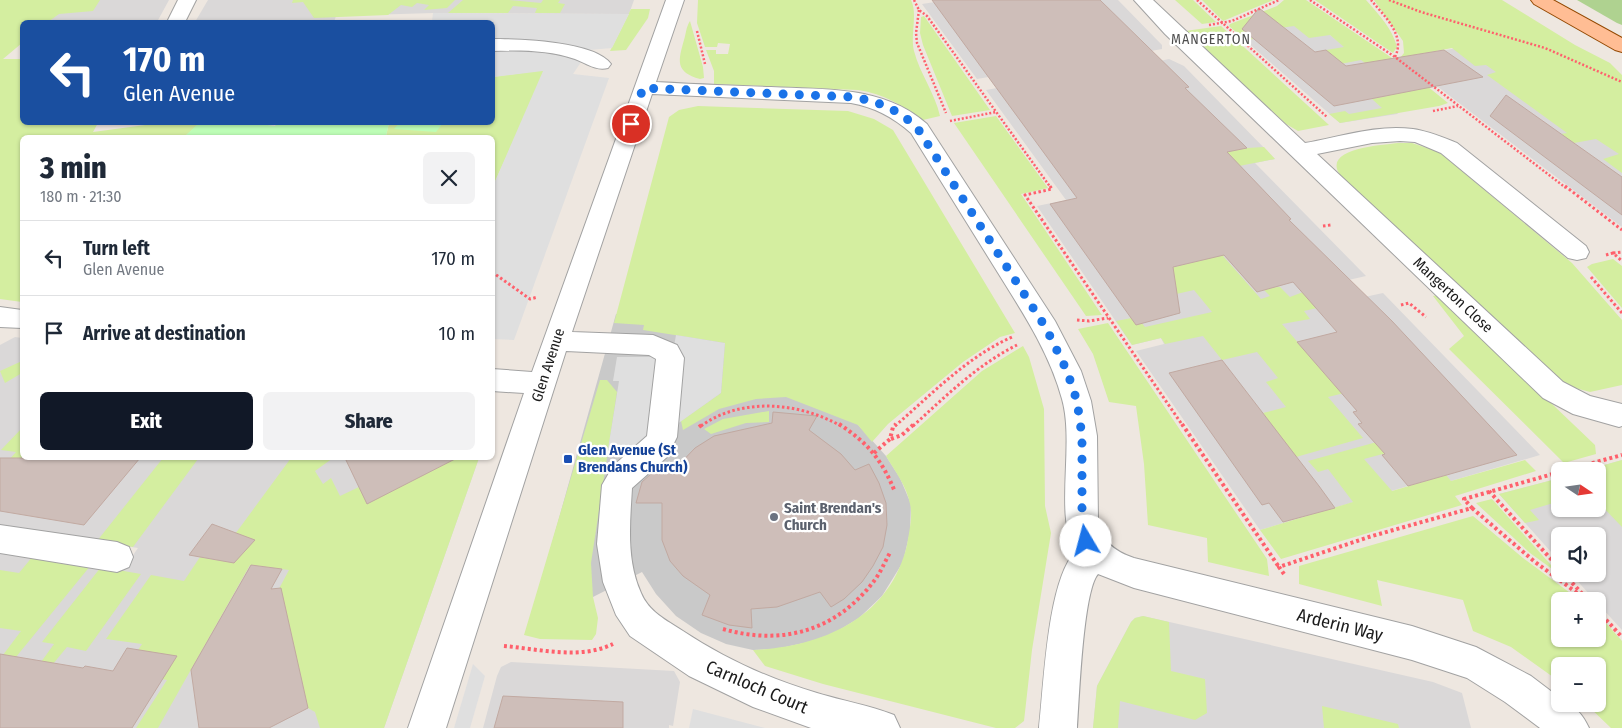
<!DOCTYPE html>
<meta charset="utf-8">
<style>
:root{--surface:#fff;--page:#f2f2f3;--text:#1f2937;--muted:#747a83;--line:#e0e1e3;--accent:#111827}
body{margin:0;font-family:"Fira Sans Condensed",sans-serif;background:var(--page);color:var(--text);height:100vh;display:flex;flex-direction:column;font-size:19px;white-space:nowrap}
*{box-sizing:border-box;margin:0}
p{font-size:16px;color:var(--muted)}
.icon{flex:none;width:28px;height:28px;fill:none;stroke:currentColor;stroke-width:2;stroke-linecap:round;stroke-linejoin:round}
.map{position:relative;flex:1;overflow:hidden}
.details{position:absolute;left:20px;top:135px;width:475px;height:325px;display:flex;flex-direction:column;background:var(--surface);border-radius:8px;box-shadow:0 1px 4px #0004}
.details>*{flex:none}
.guide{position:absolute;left:20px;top:20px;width:475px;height:105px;border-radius:8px;box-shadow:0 1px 4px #0004;background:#1a4fa0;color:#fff;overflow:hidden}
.needle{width:32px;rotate:103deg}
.fabs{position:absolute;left:1551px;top:462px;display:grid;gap:10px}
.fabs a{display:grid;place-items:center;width:55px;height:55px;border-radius:8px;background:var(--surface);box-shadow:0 1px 4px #0004;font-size:25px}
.pin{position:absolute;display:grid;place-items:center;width:42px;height:42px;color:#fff;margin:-21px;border:2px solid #fff;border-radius:50%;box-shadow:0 1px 5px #0007}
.me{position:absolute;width:55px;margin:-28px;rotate:352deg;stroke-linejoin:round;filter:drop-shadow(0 0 4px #0008)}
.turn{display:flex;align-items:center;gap:18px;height:105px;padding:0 20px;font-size:22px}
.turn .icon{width:65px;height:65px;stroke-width:2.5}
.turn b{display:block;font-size:35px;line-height:42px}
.round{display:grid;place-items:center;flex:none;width:52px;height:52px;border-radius:8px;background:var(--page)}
.summary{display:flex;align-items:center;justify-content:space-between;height:85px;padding:0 20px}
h1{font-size:30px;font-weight:800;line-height:38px}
.action{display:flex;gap:10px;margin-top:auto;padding:10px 20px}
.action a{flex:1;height:58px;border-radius:8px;background:var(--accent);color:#fff;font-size:20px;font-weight:800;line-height:58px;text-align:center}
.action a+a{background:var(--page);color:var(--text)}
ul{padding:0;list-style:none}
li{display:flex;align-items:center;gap:15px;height:75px;padding:0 20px;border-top:1px solid var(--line)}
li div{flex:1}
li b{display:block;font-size:19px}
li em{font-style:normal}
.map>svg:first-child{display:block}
.residential{fill:#dad8d8}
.religious{fill:#c9c9c9}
.grass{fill:#d4eea0}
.forest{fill:#afd290}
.park{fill:#befeb7}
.parking{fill:#dfdfdf}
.building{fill:#cebeb9;stroke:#c1a9a1}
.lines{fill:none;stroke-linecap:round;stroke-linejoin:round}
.minor-casing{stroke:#a2a2a2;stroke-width:2}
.major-casing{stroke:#934800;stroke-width:2}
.path-far2{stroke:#ff606c;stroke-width:2.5;stroke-dasharray:2 2;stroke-linecap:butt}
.path-far1{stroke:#ff606c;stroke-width:3;stroke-dasharray:2.5 2.5;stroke-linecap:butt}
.path{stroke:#ff606c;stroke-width:4;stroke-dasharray:3 3;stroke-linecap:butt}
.minor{fill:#fff;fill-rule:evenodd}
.major{fill:#ffbd94;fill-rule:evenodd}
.route{stroke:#1a73e8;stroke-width:9;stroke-dasharray:0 16.2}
.transit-dot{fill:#1a4fb4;stroke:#fff;stroke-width:2}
.worship-dot{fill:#6b7280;stroke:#fff;stroke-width:2}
.labels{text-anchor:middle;stroke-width:4.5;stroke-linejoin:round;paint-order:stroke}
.far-neighbourhood-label{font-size:14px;letter-spacing:1px;fill:#4e4e4e;stroke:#fff}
.street-label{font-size:15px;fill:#1b1b1b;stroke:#fff}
.transit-label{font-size:15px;font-weight:bold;fill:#164399;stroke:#fff;text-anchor:start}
.worship-label{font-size:15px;font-weight:bold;fill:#5b616d;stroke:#fff;text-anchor:start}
.near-street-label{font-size:18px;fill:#1b1b1b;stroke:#fff}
</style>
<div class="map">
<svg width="1622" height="728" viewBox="0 0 1622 728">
<rect width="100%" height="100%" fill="#eee7e0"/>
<g class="residential">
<polygon points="76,0 169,0 157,22 48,22"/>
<polygon points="208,0 634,0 629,14 433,13 336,16 334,22 195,22"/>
<polygon points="948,0 1118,0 1162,45 1162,49 1151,51 1155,62 1169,59 1184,66 1275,159 1255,163 1366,276 1344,281 1360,298 1383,293 1540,455 1451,481 1445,475 1260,530 1136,351 1164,344 1161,338 1132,345 1037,206 1066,200 986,90 1008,86 1000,75 977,79 922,4"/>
<polygon points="1310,19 1413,101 1397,114 1340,123 1239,35 1243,31"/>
<polygon points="1486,43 1622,143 1622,227 1400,58"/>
<polygon points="15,337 22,338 22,458 479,458 384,728 0,728 0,550 122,571 138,548 0,527 0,345"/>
<polygon points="1622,460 1622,630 1571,574 1598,574 1598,536 1560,536 1560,562 1499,494 1560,478 1560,509 1598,509 1598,471 1583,471"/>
<polygon points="1143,616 1433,682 1462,693 1471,728 1093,728 1097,686 1131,622 1135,618"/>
<polygon points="511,662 674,671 680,682 673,726 669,725 669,728 483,728 497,676 501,667"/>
</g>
<polygon class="religious" points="770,307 852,418 886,456 900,478 911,504 910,532 903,562 882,596 859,618 836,632 818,640 776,649 753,650 726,644 701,633 676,616 656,594 642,572 593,597 537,597 616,314"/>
<g class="grass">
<polygon points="0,0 100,0 93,11 59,14 48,22 22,22 22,43 3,59 22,59 22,122 98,123 93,132 160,123 200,123 184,137 89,137 89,136 22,138 22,302 0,299"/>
<polygon points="293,0 455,0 447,8 424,10 429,5 417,3 412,7 401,5 388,15 314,18 303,2 292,3"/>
<polygon points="463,0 509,0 541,3 543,0 560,0 558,3 565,4 560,13 535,13 537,8 513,6 508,13 448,13"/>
<path d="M698 0H911C918 14 910 35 914 51 920 74 935 93 940 116L923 120C902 105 884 94 858 90L714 84V71L706 50H716V54H728L730 44 718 43 717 47H705L697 23Z"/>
<polygon points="1175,0 1193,0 1216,22 1202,24"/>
<polygon points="1202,0 1273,0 1223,21"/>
<polygon points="1284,0 1306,0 1395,60 1448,103 1439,106 1340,123 1329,114 1345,111 1349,114 1382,108 1372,99 1387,96 1377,72 1361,60 1335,65 1326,50 1344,47 1330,35 1309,38 1294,26 1247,33 1253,39 1246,41 1229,26 1230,24 1277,6"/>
<path d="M1315 0H1366C1379 15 1392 28 1397 47L1393 53Z"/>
<polygon points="1374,0 1502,0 1575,45 1610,63 1622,75 1622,173 1603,159 1619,154 1596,139 1574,143 1561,134 1567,133 1487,75 1496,72 1486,65 1475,66 1452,48 1400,58 1404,53 1403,41"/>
<polygon points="631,9 650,9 648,18 626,50 610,51"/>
<polygon points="924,16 990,110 952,116 923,45 920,33 921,17"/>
<path d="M690 21 703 67 704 78 700 79C675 72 678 61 684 40 686 34 686 27 690 21Z"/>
<polygon points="1221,26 1329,125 1298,131 1286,124 1185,31"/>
<polygon points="543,70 544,74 493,186 492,138 386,136 389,123 492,122 493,77"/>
<polygon points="698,106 848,111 874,119 893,130 1015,333 1000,337 963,362 888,424 872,442 858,425 786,397 756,399 719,409 683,430 681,421 721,393 725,343 643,330 644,325 614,323 669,117 679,110"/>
<polygon points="996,116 1048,188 1021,194 1102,315 1086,316 954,123"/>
<path d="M1398 143H1412L1439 152 1572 263 1622 320V385L1590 392 1568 386 1363 197C1356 190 1340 179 1337 169 1331 147 1385 145 1398 143Z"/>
<polygon points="1264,147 1275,159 1234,167 1220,153 1247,148"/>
<polygon points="1183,242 1227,255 1223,256 1261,299 1270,296 1262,288 1280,287 1290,297 1303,292 1360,298 1304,311 1310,319 1282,324 1319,367 1373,386 1328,397 1363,438 1296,457 1263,413 1286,407 1266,382 1278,378 1257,352 1222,360 1203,336 1165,344 1161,338 1132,345 1116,321 1137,317 1145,327 1212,312 1194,290 1172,295 1155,272 1198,261"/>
<polygon points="1613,259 1622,266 1622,308 1587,267 1592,264"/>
<polygon points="1438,295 1595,445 1596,454 1564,463 1449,349 1464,336 1433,296"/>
<polygon points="1108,323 1267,559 1269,576 1208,562 1207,538 1148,525 1144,464 1136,406 1109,402 1093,354 1078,329"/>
<path d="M1023 346 1029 357 1044 409 1045 506 1051 533 1032 650 1024 721 1015 728H996L823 684 765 666 753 650C822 647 890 618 907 545 909 533 913 516 910 504 907 487 895 471 886 456L982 371Z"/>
<polygon points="22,361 22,373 5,383 0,371"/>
<polygon points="600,380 607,380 617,392 591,563 593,597 598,618 596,634 592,640 540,639 524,635"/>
<polygon points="769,411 769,422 746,423 711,434 704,429 723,419"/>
<polygon points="22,428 22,458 39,458 0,503 0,470 16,452 1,450"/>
<polygon points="1413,432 1424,443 1364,459 1392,491 1446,475 1451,481 1525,460 1536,471 1455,496 1462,505 1281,559 1260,530 1353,502 1328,469 1318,472 1308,461"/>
<polygon points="163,458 198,459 133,547 97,541"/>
<polygon points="291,458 333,458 315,471 323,484 331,478 340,496 359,487 426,473 417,458 479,458 384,728 320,728 315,712 308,708 295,654 243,656 289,570 250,565 158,728 136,728 167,680 135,674 138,650 142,644 106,639 151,575 184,581 200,557 216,560"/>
<polygon points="1622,460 1622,527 1598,502 1598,471 1583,471"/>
<polygon points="1560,478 1560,501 1530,510 1539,520 1525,523 1499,494"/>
<polygon points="1492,499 1559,574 1530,553 1476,503"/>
<polygon points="1473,516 1523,558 1581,601 1560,601 1560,639 1598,639 1598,614 1622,641 1622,728 1611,728 1586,704 1598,704 1598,666 1560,666 1560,682 1511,647 1473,631 1463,600 1377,580 1382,606 1299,584 1299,566"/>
<polygon points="33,556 91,565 16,657 3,655 21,631 0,628 0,570 19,573"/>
<polygon points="101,567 141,574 86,651 67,647 0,728 0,719 54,644 42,642"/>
<polygon points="1143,616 1169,622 1171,671 1205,679 1207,713 1195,720 1120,701 1118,728 1093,728 1097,686 1131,622 1135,618"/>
<polygon points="1322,706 1398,724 1399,728 1324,728"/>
</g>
<polygon class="forest" points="1577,0 1622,0 1622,25 1617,23"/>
<g class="park">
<polygon points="200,122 245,122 275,126 278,122 389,123 386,136 391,136 184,137"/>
<polygon points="399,123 399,122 443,123 436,132 394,129"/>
</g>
<g class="parking">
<polygon points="433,13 629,14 612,48 589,50 573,74 609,78 514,340 493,339 493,186 543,71 493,77 492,22 432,22"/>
<polygon points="676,335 725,343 721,393 642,449 608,449 619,381 613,381 617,357 672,357"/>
<polygon points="473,664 485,676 470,728 454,728"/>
<polygon points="693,709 765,728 689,728"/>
</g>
<g class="building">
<polygon points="932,0 1100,0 1189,87 1185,88 1247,148 1227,152 1291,219 1289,220 1392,321 1517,455 1408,486 1382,455 1385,454 1358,424 1362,423 1353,412 1357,411 1297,342 1337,332 1293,282 1257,292 1224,255 1173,267 1180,313 1136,325 1050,204 1077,198"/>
<polygon points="1259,8 1315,52 1326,50 1346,66 1444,50 1483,77 1334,106 1242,29"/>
<polygon points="1506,95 1622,177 1622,215 1490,116"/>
<polygon points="1222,360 1319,486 1335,508 1283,522 1269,503 1262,505 1169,373"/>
<polygon points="773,412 817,416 809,430 841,454 855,470 869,464 879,483 886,503 887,525 883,547 873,566 862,582 844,599 831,607 820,592 777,607 751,609 752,628 729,625 702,615 710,595 683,576 670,561 662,540 662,503 636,503 642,482 661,465 674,470 695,448 714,436 772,423"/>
<polygon points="0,458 140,458 84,525 0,511"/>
<polygon points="345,458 457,458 367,504"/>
<polygon points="212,524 255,540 234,563 189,555"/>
<polygon points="251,565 282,569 271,589 281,588 308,708 269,728 199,728 191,670"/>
<polygon points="127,648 177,656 132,728 0,728 0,654 83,668 85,666 113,671"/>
<polygon points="503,696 623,702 623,728 494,728"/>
</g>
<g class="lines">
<g class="minor-casing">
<g id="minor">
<polygon points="178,0 196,0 185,22 167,22"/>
<path d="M666 0H684L656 82C694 84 733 86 771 87 825 90 883 85 927 124L1055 321 1081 371 1091 401 1097 436 1098 523C1102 542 1116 552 1134 558L1412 626 1476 647 1531 676 1560 698V704C1575 704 1583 715 1589 728H1540L1505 702 1467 678 1412 660 1134 588 1098 574C1083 591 1079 700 1077 728H1039C1044 686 1047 582 1075 552 1054 515 1075 444 1062 399 1049 351 1021 310 995 268 967 223 939 178 911 133 893 117 874 107 851 103L652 94 572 332 653 335 677 345 684 358 677 437 667 457 632 488C630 523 626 560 641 593 649 612 666 620 683 631 724 658 769 679 817 693 843 701 869 705 894 715L900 728H811L753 707 689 676 630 636 616 615 603 582 597 544 602 485 613 466 647 436 656 359 649 355 566 351 446 728H408L524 393 492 391V369L532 372Z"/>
<path d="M1134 0H1153L1305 143C1340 137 1377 124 1413 129 1428 131 1442 137 1457 143L1586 246 1589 252 1586 258 1577 260 1568 258 1441 153 1415 142 1400 141 1372 143 1317 154 1563 382 1590 396 1622 404V426L1619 427 1573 414 1543 398 1165 34Z"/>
<path d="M492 39C519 39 595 41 611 64L608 68C595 71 586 63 575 59 549 50 519 50 492 51Z"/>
<polygon points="0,307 22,310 22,328 0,327"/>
<polygon points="0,525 117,542 129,547 133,557 129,567 117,572 0,553"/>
</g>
</g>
<g class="major-casing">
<polygon id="major" points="1531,0 1553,0 1622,38 1622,52 1615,50 1534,4"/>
</g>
<g class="path-far2">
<polyline points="914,0 919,10 927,16 1051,188"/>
<polyline points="1197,0 1327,117"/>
<polyline points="1310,0 1395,57 1566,188"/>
<path d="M1371 0C1384 16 1406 35 1395 57"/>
<polyline points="1389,0 1421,12 1545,48 1622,82"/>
<polyline points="919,10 916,33 917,43 946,113"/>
<polyline points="1209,25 1232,21 1279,0"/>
<polyline points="697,31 705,64"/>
<polyline points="1433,111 1458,106"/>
<polyline points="950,121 996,112"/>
</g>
<g class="path-far1">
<polyline points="1050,186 1052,189 1025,195 1183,426"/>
<polyline points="1565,186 1622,230"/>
<polyline points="1323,226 1331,225"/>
<polyline points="1613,253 1622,252"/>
<polyline points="1606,255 1613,253 1622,261"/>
<polyline points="492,272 530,299 538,297"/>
<polyline points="1591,277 1622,313"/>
<polyline points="1401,305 1409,303 1426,317"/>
<polyline points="1077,320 1089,321 1108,318"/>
<path d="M701 426C741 397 799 402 841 426"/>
<path d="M895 426C932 394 967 357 1012 337"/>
<path d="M913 426C946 396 977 365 1017 345"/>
</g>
<g class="path">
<path d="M839 424C868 443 882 460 895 492"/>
<polyline points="1182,424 1279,567"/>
<polyline points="699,427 703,424"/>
<polyline points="891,439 902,435 914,424"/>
<polyline points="874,453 890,439 893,427 896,424"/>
<polyline points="1563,471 1622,455"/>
<polyline points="1489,491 1560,569"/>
<polyline points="1472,508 1535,562 1588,601"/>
<polyline points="1284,574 1279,567 1372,536 1472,508 1464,499 1560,472"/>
<polyline points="1564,574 1587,599"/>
<polyline points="1598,611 1622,637"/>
<path d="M723 629C782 646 836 631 874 581 881 572 885 561 891 551"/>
<path d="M504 646C539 649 580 660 613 644"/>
</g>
<use href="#minor" class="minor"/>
<use href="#major" class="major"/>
</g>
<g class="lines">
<path class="route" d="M631 124 643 88 852 97C878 101 900 110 918 129L1046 328 1067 371 1077 401 1082 436V523L1086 541"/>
</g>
<rect class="transit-dot" x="563" y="454" width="10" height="10" rx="2.5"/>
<circle class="worship-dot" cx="774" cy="517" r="5"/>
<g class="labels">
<g class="far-neighbourhood-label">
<text x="1211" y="44">MANGERTON</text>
</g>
<g class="street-label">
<text transform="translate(1453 295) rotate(43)" y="5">Mangerton Close</text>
<text transform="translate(548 365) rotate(-72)" y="5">Glen Avenue</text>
</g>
<g class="transit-label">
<text x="578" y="455">Glen Avenue (St<tspan x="578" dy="17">Brendans Church)</tspan></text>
</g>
<g class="worship-label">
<text x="784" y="513">Saint Brendan's<tspan x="784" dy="17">Church</tspan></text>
</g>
<g class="near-street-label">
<text transform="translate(1340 625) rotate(14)" y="6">Arderin Way</text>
<text transform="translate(757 687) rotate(23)" y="6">Carnloch Court</text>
</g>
</g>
</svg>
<div class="fabs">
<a><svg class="needle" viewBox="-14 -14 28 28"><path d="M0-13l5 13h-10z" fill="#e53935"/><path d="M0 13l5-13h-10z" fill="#747a83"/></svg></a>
<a><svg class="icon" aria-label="sound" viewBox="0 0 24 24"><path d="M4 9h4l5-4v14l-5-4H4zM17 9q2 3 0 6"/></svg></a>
<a>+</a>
<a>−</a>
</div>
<div class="pin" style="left:631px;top:124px;background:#d93025"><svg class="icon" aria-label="arrive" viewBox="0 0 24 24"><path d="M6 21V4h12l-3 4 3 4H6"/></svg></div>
<svg class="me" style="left:1086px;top:541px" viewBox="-20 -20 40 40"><circle r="19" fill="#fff"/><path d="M0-13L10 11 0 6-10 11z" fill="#1a73e8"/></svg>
<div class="guide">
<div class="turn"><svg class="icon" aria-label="left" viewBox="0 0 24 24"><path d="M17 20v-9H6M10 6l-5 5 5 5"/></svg><div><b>170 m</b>Glen Avenue</div></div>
</div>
<section class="details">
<div class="summary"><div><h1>3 min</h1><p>180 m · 21:30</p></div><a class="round"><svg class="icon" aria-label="close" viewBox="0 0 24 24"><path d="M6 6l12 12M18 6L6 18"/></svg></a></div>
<ul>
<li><svg class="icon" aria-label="left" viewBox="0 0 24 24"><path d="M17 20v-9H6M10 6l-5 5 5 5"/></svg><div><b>Turn left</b><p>Glen Avenue</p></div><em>170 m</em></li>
<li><svg class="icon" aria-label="arrive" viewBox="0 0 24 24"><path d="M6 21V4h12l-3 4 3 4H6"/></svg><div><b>Arrive at destination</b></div><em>10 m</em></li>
</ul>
<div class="action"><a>Exit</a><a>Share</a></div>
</section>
</div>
